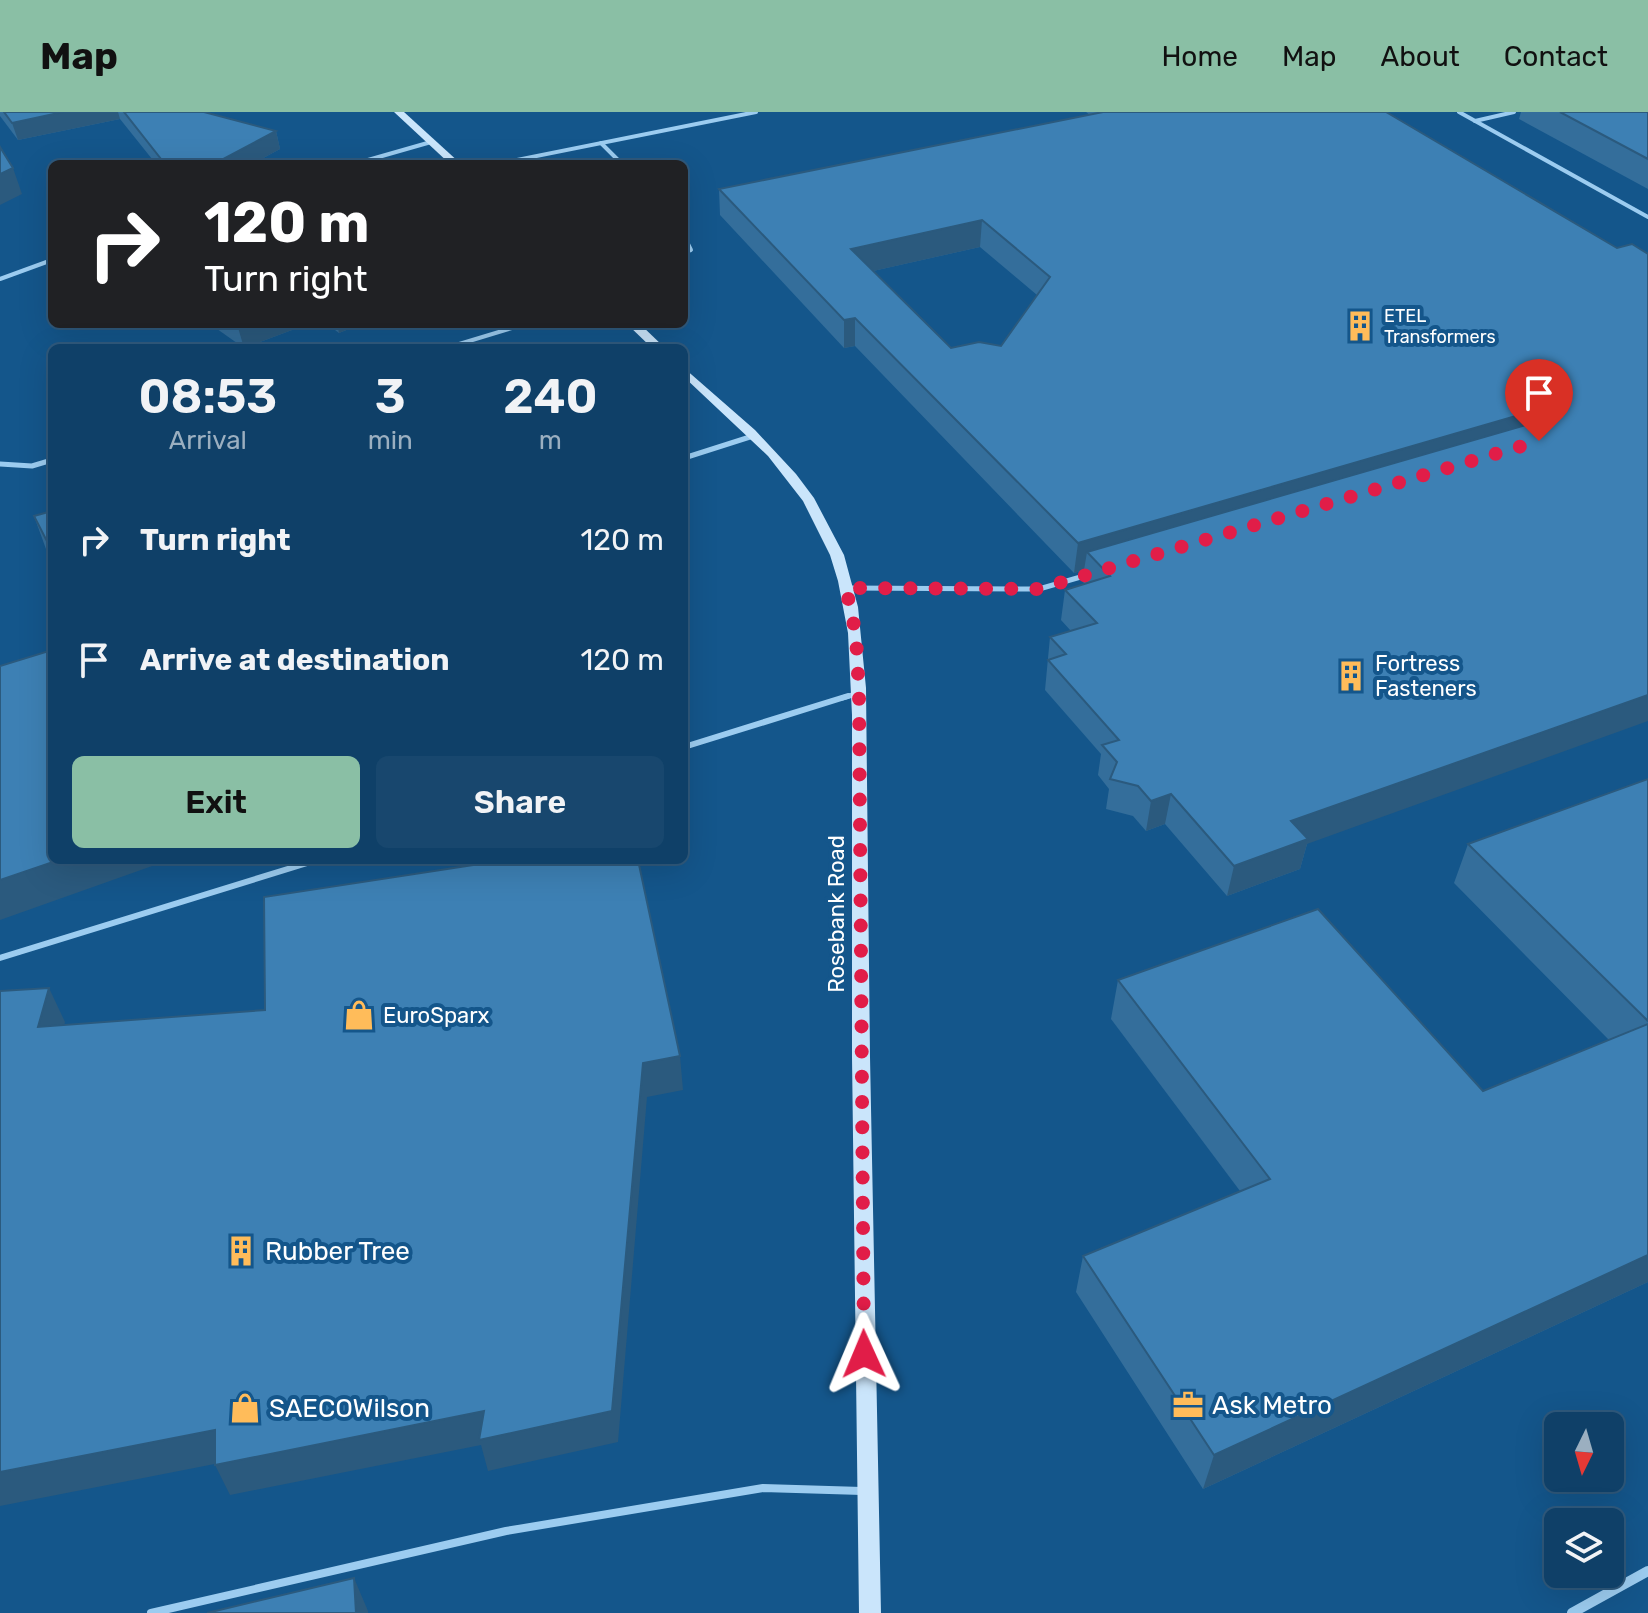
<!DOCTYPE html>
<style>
:root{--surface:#0f4068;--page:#18476e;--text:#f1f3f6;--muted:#9bafc0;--line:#2f597c;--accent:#8abfa5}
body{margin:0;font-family:Rubik,sans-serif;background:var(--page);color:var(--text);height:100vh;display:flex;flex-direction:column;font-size:30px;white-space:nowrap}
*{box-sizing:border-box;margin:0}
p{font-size:26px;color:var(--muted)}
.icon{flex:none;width:44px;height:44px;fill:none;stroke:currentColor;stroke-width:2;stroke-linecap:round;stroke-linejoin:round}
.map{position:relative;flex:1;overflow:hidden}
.drawer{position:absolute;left:48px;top:232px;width:640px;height:520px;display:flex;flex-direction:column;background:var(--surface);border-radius:12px;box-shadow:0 8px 32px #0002,0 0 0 2px var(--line)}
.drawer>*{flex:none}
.banner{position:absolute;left:48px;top:48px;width:640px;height:168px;border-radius:12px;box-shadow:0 8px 32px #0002,0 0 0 2px var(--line);background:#202124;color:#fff;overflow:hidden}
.needle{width:52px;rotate:185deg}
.buttons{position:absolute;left:1544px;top:1300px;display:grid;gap:16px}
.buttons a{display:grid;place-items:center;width:80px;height:80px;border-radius:12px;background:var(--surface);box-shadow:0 8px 32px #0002,0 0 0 2px var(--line);font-size:40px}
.pin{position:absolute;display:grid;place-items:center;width:68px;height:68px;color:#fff;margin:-82px -34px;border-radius:50% 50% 50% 0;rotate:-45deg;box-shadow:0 0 8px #0007}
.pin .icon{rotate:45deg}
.me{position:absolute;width:88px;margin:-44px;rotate:359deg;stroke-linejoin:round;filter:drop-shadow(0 0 6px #0008)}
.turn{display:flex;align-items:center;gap:28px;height:168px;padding:0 24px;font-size:36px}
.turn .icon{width:104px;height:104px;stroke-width:2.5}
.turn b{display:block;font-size:56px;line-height:68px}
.eta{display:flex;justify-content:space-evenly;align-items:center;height:136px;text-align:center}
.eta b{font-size:48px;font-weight:600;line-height:56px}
.cta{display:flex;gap:16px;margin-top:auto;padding:16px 24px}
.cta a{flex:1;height:92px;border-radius:12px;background:var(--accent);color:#111;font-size:32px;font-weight:600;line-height:92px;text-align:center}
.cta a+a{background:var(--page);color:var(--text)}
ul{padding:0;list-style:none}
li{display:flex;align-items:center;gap:24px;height:120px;padding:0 24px}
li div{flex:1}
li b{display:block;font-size:30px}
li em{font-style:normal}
header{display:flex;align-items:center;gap:48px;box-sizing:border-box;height:112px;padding:0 40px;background:var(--accent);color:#111}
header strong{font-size:38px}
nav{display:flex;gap:44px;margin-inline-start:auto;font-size:28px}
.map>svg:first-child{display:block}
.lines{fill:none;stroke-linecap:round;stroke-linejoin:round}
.service-far3{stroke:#9cccf0;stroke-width:4}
.service-far2{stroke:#9cccf0;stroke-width:5}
.service-far1{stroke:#9cccf0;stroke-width:6}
.service{stroke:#9cccf0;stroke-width:8}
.minor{stroke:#9cccf0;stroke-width:10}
.secondary{fill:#cae5fb;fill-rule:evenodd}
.wall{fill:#346e9b;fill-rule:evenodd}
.shaded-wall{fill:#2b5a7e}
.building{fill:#3d80b4;stroke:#2b5a7e;stroke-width:2;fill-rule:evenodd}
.route{stroke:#e11d48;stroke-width:14;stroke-dasharray:0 25.2}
.labels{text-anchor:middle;stroke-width:8;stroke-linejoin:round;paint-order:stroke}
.far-poi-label{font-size:18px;fill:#fff;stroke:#14568b;text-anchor:start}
.poi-label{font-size:22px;fill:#fff;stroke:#14568b;text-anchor:start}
.street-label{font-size:22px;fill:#fff;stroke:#14568b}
.near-poi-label{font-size:26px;fill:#fff;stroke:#14568b;text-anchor:start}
</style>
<header>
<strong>Map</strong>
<nav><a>Home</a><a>Map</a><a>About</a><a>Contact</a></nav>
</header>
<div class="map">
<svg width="1648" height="1501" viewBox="0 0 1648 1501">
<rect width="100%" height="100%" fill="#14568b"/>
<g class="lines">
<g class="service-far3">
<polyline points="1459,0 1648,105"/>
<polyline points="1475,9 1514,0"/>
<polyline points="601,31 622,52"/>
<polyline points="354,52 431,30"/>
<polyline points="497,52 756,0"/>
<polyline points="684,124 691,138 684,140"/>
<polyline points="0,167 52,148"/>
<polyline points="446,236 525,212"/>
</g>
<g class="service-far2">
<polyline points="684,346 753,324"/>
<polyline points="0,352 32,354 52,348"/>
<polyline points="848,476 1039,477 1091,462"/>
<polyline points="842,586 856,582"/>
</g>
<g class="service-far1">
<polyline points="684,635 848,584"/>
<polyline points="0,846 317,748"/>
</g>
<polyline class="service" points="151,1501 506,1419 763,1376 862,1379"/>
<polyline class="minor" points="1572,1501 1648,1459"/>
<g class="secondary">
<polygon points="394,0 404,0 461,52 450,52"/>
<polygon points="627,212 640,212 665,236 652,236"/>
<polygon points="684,256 755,318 796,362 814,386 844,443 858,495 866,576 870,945 881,1501 859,1501 852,945 852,603 848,521 838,469 830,443 803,389 768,344 684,265"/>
</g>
</g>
<g class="wall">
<polygon points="0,0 204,0 276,19 280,37 252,52 156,52 120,7 18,28 0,4"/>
<path d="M1086 0H1386L1617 136 1648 142 1307 732 1300 757 1227 784 1165 712 1146 719 1133 704 1106 697 1109 677 1098 663 1101 642 1045 578 1050 525 1071 519 1061 508 1065 478 1085 472 1083 470 1084 458 1074 461 855 234 844 236 720 103 719 77 1090 3ZM980 135 1037 183 1001 234 951 236 873 159Z"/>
<polygon points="1521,0 1648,0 1648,77 1519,7"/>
<polygon points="210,212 308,212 244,236"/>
<polygon points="327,212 361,212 339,221"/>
<polygon points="52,399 52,449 46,437 34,404"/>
<polygon points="1648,667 1648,1170 1203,1377 1076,1180 1083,1144 1240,1079 1111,907 1118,868 1483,979 1609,928 1454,771 1468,732"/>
</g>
<g class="shaded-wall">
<polygon points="63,0 118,0 120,7 18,28 12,11"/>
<polygon points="276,19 280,37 252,52 214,52"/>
<polygon points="13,56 22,82 0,93 0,62"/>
<polygon points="982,108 980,135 851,164 851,137"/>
<polygon points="855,206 855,234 844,236 844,208"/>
<polygon points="237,212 308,212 244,236"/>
<polygon points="337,212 361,212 339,221"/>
<polygon points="1547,295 1537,324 1087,440 1084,458 1074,461 1078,431"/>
<polygon points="1648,583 1648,609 1307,732 1300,757 1227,784 1234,754 1291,709"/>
<polygon points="1171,682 1165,712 1146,719 1151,689"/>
<polygon points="59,748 169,748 0,808 0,768"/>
<polygon points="49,876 65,910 55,950 38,915"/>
<polygon points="680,944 683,978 647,985 618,1330 488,1359 481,1333 230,1383 215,1353 484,1299 643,951"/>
<polygon points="1648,1143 1648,1170 1203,1377 1214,1343"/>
<polygon points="215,1318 230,1349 0,1394 0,1360"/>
<polygon points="354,1466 368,1499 368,1501 356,1501"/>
</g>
<g class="building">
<polygon points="4,0 63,0 12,11"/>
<polygon points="124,0 204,0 276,19 214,52 165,52"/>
<path d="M1103 0H1386L1617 136 1632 132 1648 142V583L1291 709 1308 727 1234 754 1171 682 1151 689 1138 674 1110 667 1117 650 1102 633 1119 628 1048 548 1066 542 1050 525 1097 511 1065 478 1110 464 1087 440 1550 306 1554 300 1547 295 1078 431 855 206 844 208 719 77ZM982 108 1050 165 1001 234 979 230 951 236 851 137Z"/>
<polygon points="1560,0 1648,0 1648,47"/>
<polygon points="0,35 13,56 0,62"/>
<polygon points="52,399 52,439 34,404"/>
<polygon points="52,538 52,748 59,748 0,768 0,554"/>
<polygon points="1648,667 1648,909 1468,732"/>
<polygon points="506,748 638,748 680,944 643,951 612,1299 479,1328 484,1299 215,1353 215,1318 0,1360 0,879 49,876 38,915 265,898 264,785"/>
<polygon points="1318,797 1483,979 1648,912 1648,1143 1214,1343 1083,1144 1270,1067 1118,868"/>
<polygon points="354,1466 356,1501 207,1501"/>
</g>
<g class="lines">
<polyline class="route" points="864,1242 859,581 856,523 846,476 1039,477 1539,329"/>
</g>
<defs>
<g id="building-bare" transform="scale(2.4)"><path d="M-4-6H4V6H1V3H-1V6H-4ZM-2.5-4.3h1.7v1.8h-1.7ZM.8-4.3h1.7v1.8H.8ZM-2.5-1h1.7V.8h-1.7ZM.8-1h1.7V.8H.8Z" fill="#ffbc5a" stroke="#14568b" stroke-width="2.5" paint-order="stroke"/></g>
<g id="shop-bare" transform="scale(2.4)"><path d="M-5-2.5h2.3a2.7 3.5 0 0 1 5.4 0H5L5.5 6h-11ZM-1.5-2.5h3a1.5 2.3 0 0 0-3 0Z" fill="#ffbc5a" stroke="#14568b" stroke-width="2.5" paint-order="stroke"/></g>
<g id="office-bare" transform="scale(2.4)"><path d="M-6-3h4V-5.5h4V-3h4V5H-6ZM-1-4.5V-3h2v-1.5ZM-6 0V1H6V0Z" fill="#ffbc5a" stroke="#14568b" stroke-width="2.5" paint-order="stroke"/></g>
</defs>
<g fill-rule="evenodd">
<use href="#building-bare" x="1360" y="214"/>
<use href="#building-bare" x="1351" y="564"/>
<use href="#shop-bare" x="359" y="903"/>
<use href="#building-bare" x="241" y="1139"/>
<use href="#office-bare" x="1188" y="1293"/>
<use href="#shop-bare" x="245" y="1296"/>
</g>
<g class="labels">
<g class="far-poi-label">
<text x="1384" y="210">ETEL<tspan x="1384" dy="21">Transformers</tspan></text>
</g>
<g class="poi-label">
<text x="1375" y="559">Fortress<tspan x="1375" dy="25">Fasteners</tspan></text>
<text x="383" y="911">EuroSparx</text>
</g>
<g class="street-label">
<text transform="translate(836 802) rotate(-90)" y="8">Rosebank Road</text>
</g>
<g class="near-poi-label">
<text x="265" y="1148">Rubber Tree</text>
<text x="1212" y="1302">Ask Metro</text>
<text x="269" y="1305">SAECOWilson</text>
</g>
</g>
</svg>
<div class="buttons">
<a><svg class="needle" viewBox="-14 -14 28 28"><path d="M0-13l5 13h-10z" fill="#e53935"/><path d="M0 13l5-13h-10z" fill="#9bafc0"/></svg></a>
<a><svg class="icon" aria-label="layers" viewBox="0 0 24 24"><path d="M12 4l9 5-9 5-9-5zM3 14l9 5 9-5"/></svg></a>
</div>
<div class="pin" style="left:1539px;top:329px;background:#d93025"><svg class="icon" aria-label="arrive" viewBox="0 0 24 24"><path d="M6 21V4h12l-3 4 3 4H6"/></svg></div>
<svg class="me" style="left:864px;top:1242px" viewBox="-20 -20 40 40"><path d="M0-17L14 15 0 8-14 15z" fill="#e11d48" stroke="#fff" stroke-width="4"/></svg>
<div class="banner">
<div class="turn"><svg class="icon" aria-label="right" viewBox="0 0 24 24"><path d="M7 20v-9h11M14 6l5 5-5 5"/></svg><div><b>120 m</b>Turn right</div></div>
</div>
<section class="drawer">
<div class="eta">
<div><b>08:53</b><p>Arrival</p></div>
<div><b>3</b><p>min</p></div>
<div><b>240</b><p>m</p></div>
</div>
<ul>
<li><svg class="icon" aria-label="right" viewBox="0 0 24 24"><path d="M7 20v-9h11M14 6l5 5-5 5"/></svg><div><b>Turn right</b></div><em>120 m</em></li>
<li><svg class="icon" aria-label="arrive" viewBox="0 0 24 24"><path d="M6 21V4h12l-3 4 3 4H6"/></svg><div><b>Arrive at destination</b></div><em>120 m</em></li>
</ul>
<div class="cta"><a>Exit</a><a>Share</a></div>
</section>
</div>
